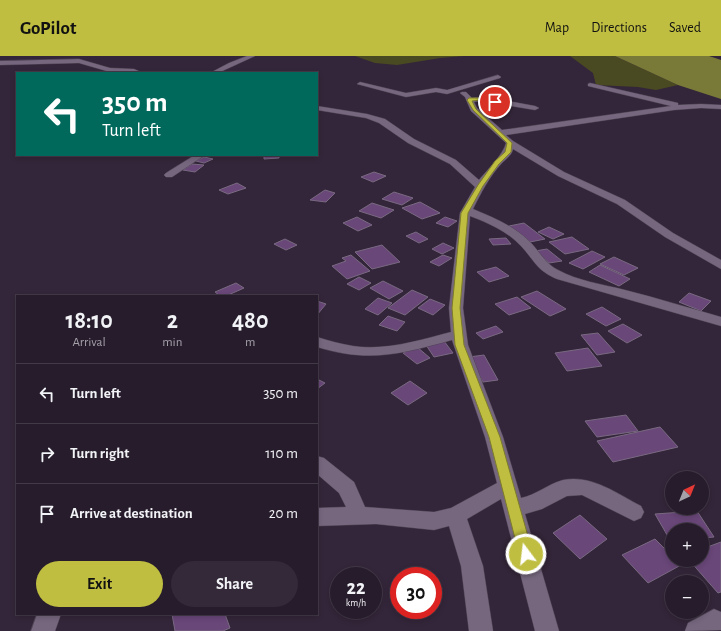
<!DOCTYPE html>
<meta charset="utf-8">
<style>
:root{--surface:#271c2c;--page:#332938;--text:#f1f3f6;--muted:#a4a1a9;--line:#433a48;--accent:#bfbe41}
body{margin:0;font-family:"Alegreya Sans",sans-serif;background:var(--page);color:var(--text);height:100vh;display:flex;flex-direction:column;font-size:15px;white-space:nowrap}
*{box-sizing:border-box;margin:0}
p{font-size:13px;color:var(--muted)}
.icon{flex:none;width:22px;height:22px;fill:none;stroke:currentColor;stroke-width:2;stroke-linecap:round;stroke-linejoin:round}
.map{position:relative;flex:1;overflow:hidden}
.side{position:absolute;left:16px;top:239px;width:302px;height:320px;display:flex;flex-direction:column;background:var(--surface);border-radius:0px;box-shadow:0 2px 6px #0003,0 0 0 1px var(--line)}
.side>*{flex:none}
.banner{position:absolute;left:16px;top:16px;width:302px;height:84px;border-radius:0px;box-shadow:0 2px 6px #0003,0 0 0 1px var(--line);background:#00695c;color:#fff;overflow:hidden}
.needle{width:26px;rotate:43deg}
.fabs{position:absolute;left:665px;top:415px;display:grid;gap:8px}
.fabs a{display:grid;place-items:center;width:44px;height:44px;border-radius:50%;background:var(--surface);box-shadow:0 2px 6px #0003,0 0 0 1px var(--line);font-size:20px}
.speed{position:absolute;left:330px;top:511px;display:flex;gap:8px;font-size:20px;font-weight:700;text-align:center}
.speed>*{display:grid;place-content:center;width:52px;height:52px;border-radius:50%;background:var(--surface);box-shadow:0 2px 6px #0003,0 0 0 1px var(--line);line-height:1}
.speed small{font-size:10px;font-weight:400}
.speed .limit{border:6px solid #d22;background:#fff;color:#111}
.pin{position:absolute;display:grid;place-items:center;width:34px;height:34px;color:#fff;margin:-17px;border:2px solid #fff;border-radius:50%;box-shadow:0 1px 4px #0007}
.me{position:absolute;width:44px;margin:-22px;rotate:345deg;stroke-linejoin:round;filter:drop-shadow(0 0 3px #0008)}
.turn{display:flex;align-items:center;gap:14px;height:84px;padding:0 20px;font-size:18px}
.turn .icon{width:52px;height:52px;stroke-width:2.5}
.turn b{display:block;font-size:28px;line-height:34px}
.eta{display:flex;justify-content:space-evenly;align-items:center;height:68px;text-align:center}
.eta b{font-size:24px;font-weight:700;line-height:28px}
.action{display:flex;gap:8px;margin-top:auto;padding:8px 20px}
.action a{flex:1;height:46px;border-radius:24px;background:var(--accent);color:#111;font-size:16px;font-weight:700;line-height:46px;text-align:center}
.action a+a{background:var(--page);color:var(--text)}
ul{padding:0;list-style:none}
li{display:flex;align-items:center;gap:12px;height:60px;padding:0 20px;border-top:1px solid var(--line)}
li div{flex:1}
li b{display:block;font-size:15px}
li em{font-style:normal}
header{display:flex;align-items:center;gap:24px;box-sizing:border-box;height:56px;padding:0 20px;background:var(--accent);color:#111}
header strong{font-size:19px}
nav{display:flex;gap:22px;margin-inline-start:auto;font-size:14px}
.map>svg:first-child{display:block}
.green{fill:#494922}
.water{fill:#7a7a38}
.building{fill:#694779;stroke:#796981}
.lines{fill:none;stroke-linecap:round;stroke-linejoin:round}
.minor-casing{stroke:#4d4253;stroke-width:1}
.minor{fill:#76677e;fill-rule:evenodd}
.route{fill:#bfbe41;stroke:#7c7c2a}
</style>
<header>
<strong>GoPilot</strong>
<nav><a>Map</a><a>Directions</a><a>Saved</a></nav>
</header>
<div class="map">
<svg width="721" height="575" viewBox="0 0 721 575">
<rect width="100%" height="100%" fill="#34263a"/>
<g class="green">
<polygon points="355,0 464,0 440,2 397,9 375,7"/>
<polygon points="570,0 615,0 678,29 656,34 638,31 596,29 593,17"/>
</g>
<polygon class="water" points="615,0 709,0 721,4 721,43 678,29"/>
<g class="building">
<polygon points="264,99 279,99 279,102 264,103"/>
<polygon points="204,101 213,103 204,107 196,105"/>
<polygon points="192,108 204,109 195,116 183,114"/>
<polygon points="374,116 386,120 373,126 361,121"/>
<polygon points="237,127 246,132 228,138 219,134"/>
<polygon points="325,134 335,137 326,146 310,144"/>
<polygon points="394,136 413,142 402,149 382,143"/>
<polygon points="420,146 440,157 422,163 402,152"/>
<polygon points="372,147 394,154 381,162 359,155"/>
<polygon points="357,161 372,169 358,175 343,167"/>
<polygon points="445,161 457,165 448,171 436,167"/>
<polygon points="524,167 545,183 530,186 509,170"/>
<polygon points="549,171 564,178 553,183 538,176"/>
<polygon points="416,176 428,183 419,187 406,180"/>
<polygon points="572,181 589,193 565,198 549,186"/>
<polygon points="506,182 511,188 493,189 489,183"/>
<polygon points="285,183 297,189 286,194 274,188"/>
<polygon points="443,187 454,192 442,198 432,193"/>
<polygon points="382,189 400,206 372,213 355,196"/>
<polygon points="547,193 562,205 549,207 535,195"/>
<polygon points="592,195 605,201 583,213 569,207"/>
<polygon points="351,199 370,215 347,223 332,210 346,205 342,202"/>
<polygon points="443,199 452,202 439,210 430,206"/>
<polygon points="614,201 638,212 624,219 600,208"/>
<polygon points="600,209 630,223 619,230 589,216"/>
<polygon points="496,211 509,220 489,226 477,216"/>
<polygon points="359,221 371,227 359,234 347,228"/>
<polygon points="383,225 403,235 389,243 370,232"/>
<polygon points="236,227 244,232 226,240 220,240 215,236"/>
<polygon points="412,234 428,241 405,259 388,252"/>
<polygon points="537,235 566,253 550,260 521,241"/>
<polygon points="689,237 711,245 701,255 679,246"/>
<polygon points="517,241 531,252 509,259 495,248"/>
<polygon points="378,242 392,247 378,259 365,253"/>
<polygon points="430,243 445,249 433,259 418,252"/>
<polygon points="317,245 326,248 317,259"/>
<polygon points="602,251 621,263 606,270 586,258"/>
<polygon points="388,260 405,266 397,275 379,269"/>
<polygon points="623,268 642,279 627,287 608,275"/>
<polygon points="496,270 503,276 483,283 476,277"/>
<polygon points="598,277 615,296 597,299 581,279"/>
<polygon points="444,285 453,297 434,301 426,289"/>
<polygon points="417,291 430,302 417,308 403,297"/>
<polygon points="588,292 602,310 567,315 555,297"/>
<polygon points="484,299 498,324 483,326 469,301"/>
<polygon points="317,323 325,327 317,333"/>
<polygon points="410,325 427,337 408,349 391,337"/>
<polygon points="626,359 638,375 597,381 585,365"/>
<polygon points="660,371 678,391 613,406 597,385"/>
<polygon points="697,455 714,481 702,482 702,474 672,474 672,484 670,484 655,458"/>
<polygon points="580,459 607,483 580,503 553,477"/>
<polygon points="655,483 672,500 672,504 676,504 681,509 648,527 622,499"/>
<polygon points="721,486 721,536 718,537 689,504 702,504 702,493"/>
<polygon points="172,558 225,558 230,572 223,575 175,575"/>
</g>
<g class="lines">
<g class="minor-casing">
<g id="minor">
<polygon points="247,0 255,0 218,17 210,17 229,7"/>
<polygon points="79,3 110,12 134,13 143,17 110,16 79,7 0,9 0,5"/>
<polygon points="498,19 501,21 500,22 447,38 436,36 406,41 357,28 360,26 406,37 436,32 447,34"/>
<path d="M590 27 678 47V49L701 48 721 49V53L701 52 674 54 506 79 513 85 564 116 625 144 673 177 721 204V213L665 181 617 148 558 120 513 93C512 99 506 103 502 107 489 121 481 137 473 153 492 161 512 169 528 184 539 194 544 207 558 214 578 225 602 228 625 234 657 242 689 252 721 261V270L557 223C536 214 535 205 521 190 507 175 488 167 470 160L463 252 468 289 503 381 521 442C536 439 548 428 563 424 591 418 618 438 641 450L644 456 641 462 634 465 582 439 567 440 542 453 525 458 559 575H535L501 443 467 463 483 510 493 575H469L461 510 449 470 434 474 376 468 317 470V452L346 451 339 437 317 418V400L324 402 354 426 365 451 434 456 451 452 497 427 485 381 452 284C401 298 369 307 317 291V281C329 285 341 288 353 290 386 295 420 284 451 276L449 252 460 157 475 131 450 108 408 87 379 67 366 62 317 54V50L367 58 385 63 414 83 456 104 479 124C487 114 503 99 506 87L471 55 465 41 460 37 462 36H466L472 42 481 41 505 33 508 35 507 36 491 42 535 50 539 52 535 54 481 45 474 46 477 52 502 74 671 50 588 30V28Z"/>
<polygon points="195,99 205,99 172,121 166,121 164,119 166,117"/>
<polygon points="714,553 721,556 721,574 685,575 688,567"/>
<polygon points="37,558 61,558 55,575 31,575"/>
</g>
</g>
<use href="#minor" class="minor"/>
</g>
<polygon class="route" points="469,42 481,42 496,45 495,47 481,44 472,45 476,53 512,87 511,96 499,108 483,130 468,157 460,252 464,289 500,381 533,498 531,503 526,504 521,503 519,498 489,381 455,289 452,252 461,157 478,129 495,105 505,96 507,87 473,54 467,44"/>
</svg>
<div class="fabs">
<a><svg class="needle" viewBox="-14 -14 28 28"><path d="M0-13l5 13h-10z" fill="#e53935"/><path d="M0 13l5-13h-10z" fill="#a4a1a9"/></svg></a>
<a>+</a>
<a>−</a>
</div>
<div class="speed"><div>22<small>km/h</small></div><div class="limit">30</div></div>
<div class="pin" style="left:495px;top:46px;background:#d93025"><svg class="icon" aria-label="arrive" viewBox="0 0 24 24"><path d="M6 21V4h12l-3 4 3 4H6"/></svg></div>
<svg class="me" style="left:526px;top:498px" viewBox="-20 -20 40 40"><circle r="17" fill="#bfbe41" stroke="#fff" stroke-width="3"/><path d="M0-11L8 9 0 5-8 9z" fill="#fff"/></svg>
<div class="banner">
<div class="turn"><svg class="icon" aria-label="left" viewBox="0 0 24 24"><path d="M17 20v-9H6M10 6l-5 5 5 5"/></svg><div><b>350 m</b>Turn left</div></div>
</div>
<section class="side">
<div class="eta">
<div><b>18:10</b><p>Arrival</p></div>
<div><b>2</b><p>min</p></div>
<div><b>480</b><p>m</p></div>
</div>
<ul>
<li><svg class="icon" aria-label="left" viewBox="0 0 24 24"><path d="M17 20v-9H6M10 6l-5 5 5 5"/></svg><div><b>Turn left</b></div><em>350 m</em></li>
<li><svg class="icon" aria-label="right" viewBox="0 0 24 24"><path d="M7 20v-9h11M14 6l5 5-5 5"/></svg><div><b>Turn right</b></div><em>110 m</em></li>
<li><svg class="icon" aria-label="arrive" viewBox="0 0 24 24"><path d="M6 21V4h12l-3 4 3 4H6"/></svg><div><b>Arrive at destination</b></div><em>20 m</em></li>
</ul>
<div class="action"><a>Exit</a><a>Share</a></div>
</section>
</div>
